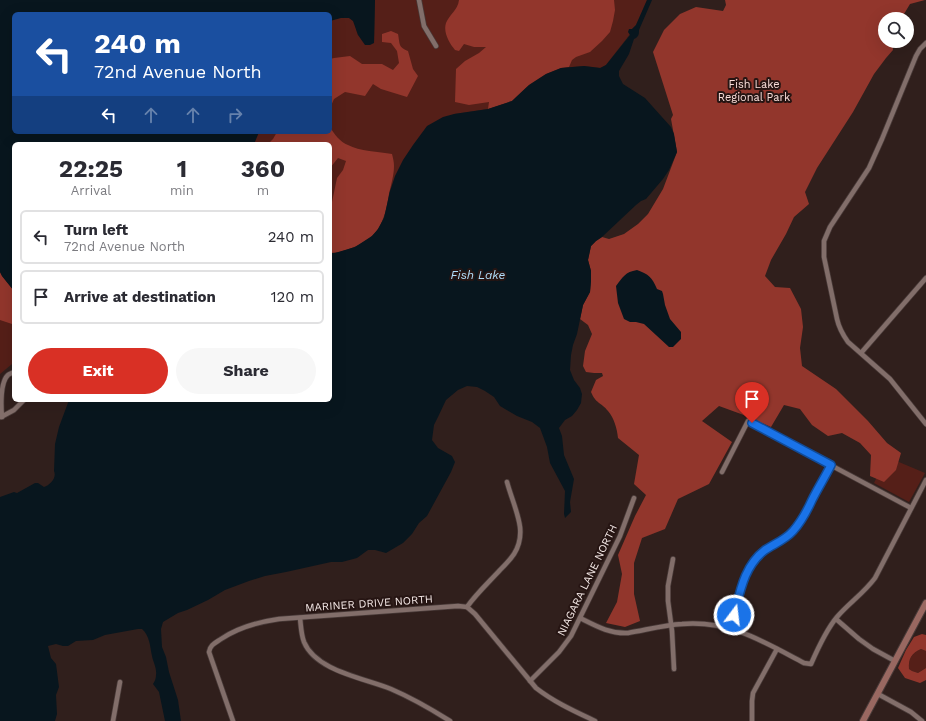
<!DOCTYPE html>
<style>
:root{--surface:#fff;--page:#f7f7f7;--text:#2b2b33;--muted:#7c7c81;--line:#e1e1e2;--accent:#d93025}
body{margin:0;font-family:"Work Sans",sans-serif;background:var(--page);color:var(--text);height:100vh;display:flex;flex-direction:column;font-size:15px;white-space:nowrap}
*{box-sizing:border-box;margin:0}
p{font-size:13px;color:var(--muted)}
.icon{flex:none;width:22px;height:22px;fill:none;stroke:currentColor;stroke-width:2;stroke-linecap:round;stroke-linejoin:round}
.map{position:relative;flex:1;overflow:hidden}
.sheet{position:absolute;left:12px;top:142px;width:320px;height:260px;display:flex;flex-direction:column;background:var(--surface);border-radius:6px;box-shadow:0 4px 16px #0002}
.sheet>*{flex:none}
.top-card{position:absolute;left:12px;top:12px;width:320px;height:122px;border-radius:6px;box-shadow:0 4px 16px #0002;background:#1a4fa0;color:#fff;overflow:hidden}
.buttons{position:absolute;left:878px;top:12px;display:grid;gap:8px}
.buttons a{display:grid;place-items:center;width:36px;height:36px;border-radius:50%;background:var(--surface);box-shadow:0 4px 16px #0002;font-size:20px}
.pin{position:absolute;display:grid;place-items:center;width:34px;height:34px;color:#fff;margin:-41px -17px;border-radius:50% 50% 50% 0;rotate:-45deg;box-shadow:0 0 4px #0007}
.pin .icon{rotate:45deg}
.me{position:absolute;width:44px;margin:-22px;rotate:15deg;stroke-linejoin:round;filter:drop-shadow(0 0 3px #0008)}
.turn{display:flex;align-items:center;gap:14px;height:84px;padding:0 16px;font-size:18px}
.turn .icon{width:52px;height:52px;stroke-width:2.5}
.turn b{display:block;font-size:28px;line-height:34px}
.lanes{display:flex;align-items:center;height:38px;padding:0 16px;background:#0003;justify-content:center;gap:20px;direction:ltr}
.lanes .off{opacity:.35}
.eta{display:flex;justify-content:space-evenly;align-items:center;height:68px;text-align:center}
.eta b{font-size:24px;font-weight:700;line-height:28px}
.primary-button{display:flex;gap:8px;margin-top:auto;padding:8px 16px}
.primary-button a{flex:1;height:46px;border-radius:24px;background:var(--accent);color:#fff;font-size:16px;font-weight:700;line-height:46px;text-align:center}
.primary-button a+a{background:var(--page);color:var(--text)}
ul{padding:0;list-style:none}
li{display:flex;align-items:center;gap:12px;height:54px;margin:0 8px 6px;padding:0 8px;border:2px solid var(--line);border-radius:6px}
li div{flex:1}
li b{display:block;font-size:15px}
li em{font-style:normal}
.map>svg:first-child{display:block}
.green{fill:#551f18}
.forest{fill:#92362c}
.water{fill:#08161e}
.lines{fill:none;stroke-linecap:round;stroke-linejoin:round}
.street-casing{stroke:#483a38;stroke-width:6}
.secondary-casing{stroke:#483a38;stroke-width:8}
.street{stroke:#826e6a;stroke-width:4.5}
.secondary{stroke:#996861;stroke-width:6}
.route-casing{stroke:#114b97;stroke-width:10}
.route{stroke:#1a73e8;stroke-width:7}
.labels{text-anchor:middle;stroke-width:4;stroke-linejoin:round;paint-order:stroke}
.park-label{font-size:11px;fill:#f9ddd9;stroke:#261513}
.street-label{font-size:11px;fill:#f5e9e7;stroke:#261513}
.water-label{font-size:12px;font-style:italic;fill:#afddfa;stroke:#261513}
</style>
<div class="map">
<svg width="926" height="721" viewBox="0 0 926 721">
<rect width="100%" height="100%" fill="#301f1c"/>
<g class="green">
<path d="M375 0H647L636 25 632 29 630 34 606 65 601 68 584 66 561 68 488 109 454 114 390 191 330 253V144H254L259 132H330V21C337 18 349 14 354 22 356 26 356 31 358 35L374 43Z"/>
<polygon points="0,272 2,276 14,291 14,355 12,364 0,374"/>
<polygon points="887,457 925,473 909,502 874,483"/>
<path d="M921 649 926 651V668L918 673 912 671 909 669C908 658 912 653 921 649Z"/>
</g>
<g class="forest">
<path d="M459 0H614L615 10 613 21 610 32 602 41 590 52 576 57 572 60 569 67 561 68 546 74 529 85 512 101 488 109 489 102 469 105 455 102 456 69 465 61 479 53 486 47H474L464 44 459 51 455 50C449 43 443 32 446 23 449 15 458 10 459 0Z"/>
<path d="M725 0H925L910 4 901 19H885V41H892L893 50 886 58 874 74 853 112 817 168 805 192 809 204 794 217 786 234 771 260 765 276 775 287 790 288 801 309 803 327 800 348 802 366 836 389 868 421 887 443 901 453 896 470 884 482 870 476 871 455 860 443 842 433 828 436 812 425 800 409 784 405 771 427 741 414 719 406 702 421 732 442 709 484 678 499 665 529 642 538 634 563V594L640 621 625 627 606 623 617 602 622 574 618 555 635 516 646 495 634 484 639 455 618 438C617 428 614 418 608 411 601 402 596 404 591 392L596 380 603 376 602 373H594L586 372 583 366 585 351 592 334 588 325 580 319 583 305 590 292 591 281V271L588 260 591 246 596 241 602 237 609 239 624 234 638 224 648 214 663 189 677 152 671 119 673 115 653 52 664 30 680 14 696 7 723 11 726 5Z"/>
<path d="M391 31 398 34C400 44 398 47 408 51L413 69 418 76 407 97 381 89 373 84 365 96 345 92 334 99 330 108V59L334 58 350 56 362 64H382L393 70 399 63 397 51 391 43 382 42V34Z"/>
<path d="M330 127C334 134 340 142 348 145 359 151 379 152 392 154 393 158 394 162 394 166 394 175 391 185 389 194 387 206 385 218 378 229 370 242 345 253 330 253V203L332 202 337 178 343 170 346 161 338 158 330 168V144H268L273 139 277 132H330Z"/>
<polygon points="0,272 2,276 14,291 14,322 12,324 0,320"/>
<path d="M922 634 926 635V651L921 649C912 653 908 658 909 669L912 671 918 673 926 668V680L920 683 905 678 898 668 906 650 914 637Z"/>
</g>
<g class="water">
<polygon points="0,0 375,0 374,43 370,45 365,45 358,35 353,21 349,18 341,18 330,21 330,14 14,14 14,132 259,132 254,144 14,144 14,291 2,276 0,272"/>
<path d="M647 0H652L639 30C639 34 639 37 634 39L629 54 619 71V76L623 84 645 98 653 107 671 127 674 134 677 152 669 170 663 179 646 199 641 201 636 205 602 237 596 241 591 246 588 260 591 271V281L590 292 583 305 577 334 573 345 571 355 570 370 574 380 580 388 582 394 581 403 577 410 572 416 565 420 559 428 562 436 564 455 574 479 570 502 571 512 565 518 564 514 565 491 550 463 547 447 540 428 532 422 517 416 500 406 494 397 485 391 477 387 467 386 458 390 446 400 438 417 434 425 432 440 438 448 452 456 455 462 451 472 427 516 419 523 412 534 403 543 386 553 375 550H368L357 558 342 562H331L286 572 265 576 249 581 225 590 208 600 187 610 178 613 163 622 161 629 162 647 166 657 169 672 178 700 181 721H165L159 692 153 684C155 681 156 678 156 675 157 668 153 662 152 656 150 647 150 636 142 629H138L105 635 93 640 76 641 68 646H63L56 644 48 646 51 658 56 664 59 687 56 695 57 714 55 721H0V497L14 492 17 493 35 483H38L44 487C50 485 57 478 54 471L55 444 59 427 69 400H330V253H335L355 247 372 236 378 229 384 218 390 191 395 176 403 160 413 145 427 126 443 117 454 114 488 109 512 101 529 85 546 74 561 68 584 66 600 68 606 65 630 35 628 32 629 29H632L636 25Z"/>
<path d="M637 270C648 274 652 277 657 289L662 291 663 294 665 305 670 319 681 332V339L673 347H669L644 324 636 322H630L624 319 618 303 616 286C623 277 625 272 637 270Z"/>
</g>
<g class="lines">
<g class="street-casing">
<g id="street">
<polyline points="419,0 424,26 436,46"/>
<path d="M926 43 920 49 916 56 882 139 869 168 830 227 824 241V257L837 319C839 328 843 335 848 342L890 379 926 424"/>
<polyline points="861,353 926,278"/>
<polyline points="1,417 14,410 24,400"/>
<path d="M2 417C1 407 0 382 8 375 9 374 12 373 14 372"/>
<polyline points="722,472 748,421 911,508"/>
<polyline points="673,559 668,586 668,601 672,631 674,669"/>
<path d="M467 607 475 614 536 688C554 702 574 711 595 721"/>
<path d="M300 618C301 626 301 634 304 642 316 671 364 678 391 689 412 698 431 709 450 721"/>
<path d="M580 618C596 626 610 634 628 633 646 630 664 625 682 624 730 620 764 642 804 663L811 664C818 648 826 630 837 617 849 603 864 593 875 578L926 480"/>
<polyline points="836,619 859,639 873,649 895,661"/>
<polyline points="730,628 744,578 749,568 755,559 765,550 784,539 800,523 831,465"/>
<polyline points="530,681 559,652 571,636 620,536 634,498"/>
<polyline points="878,694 911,712 922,721"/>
<polyline points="113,721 120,682"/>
<path d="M233 721 209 652C210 645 215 643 221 639 239 627 258 622 279 619L458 606 467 607C476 594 489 582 500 570 505 565 510 560 514 554 519 546 521 536 520 527 518 512 511 497 507 482"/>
<polyline points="752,721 752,701 753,693 777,649"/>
</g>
</g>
<g class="secondary-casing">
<polyline id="secondary" points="863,721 926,603"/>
</g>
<use href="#street" class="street"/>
<use href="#secondary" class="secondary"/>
</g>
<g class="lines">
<g class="route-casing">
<path id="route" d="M734 615C740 592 744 566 765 550 774 544 785 540 793 531 801 522 807 511 812 500 818 488 825 477 831 465L752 423"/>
</g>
<use href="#route" class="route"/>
</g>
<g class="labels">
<g class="park-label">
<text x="754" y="88">Fish Lake<tspan x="754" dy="13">Regional Park</tspan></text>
</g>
<g class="street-label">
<text transform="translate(587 580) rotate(-64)" y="4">NIAGARA LANE NORTH</text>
<text transform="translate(369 603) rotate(-4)" y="4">MARINER DRIVE NORTH</text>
</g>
<g class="water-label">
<text x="478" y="279">Fish Lake</text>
</g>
</g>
</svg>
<div class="buttons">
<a><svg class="icon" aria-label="search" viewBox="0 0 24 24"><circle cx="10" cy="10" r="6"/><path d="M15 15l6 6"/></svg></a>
</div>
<div class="pin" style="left:752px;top:423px;background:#d93025"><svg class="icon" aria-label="arrive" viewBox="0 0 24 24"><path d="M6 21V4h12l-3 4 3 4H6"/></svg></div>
<svg class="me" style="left:734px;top:615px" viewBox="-20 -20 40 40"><circle r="17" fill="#1a73e8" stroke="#fff" stroke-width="3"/><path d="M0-11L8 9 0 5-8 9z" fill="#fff"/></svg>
<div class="top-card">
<div class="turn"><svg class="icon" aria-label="left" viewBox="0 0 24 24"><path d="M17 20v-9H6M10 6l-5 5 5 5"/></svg><div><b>240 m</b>72nd Avenue North</div></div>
<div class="lanes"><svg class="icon" aria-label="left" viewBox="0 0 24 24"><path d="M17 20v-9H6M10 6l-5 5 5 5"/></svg><svg class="icon off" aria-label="ahead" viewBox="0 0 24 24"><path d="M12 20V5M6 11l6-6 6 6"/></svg><svg class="icon off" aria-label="ahead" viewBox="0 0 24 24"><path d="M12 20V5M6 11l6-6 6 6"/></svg><svg class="icon off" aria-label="right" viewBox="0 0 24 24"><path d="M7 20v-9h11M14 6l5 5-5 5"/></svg></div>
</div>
<section class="sheet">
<div class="eta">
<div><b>22:25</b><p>Arrival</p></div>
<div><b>1</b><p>min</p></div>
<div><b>360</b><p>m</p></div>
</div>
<ul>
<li><svg class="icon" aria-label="left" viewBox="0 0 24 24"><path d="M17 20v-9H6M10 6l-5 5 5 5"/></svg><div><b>Turn left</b><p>72nd Avenue North</p></div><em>240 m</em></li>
<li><svg class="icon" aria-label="arrive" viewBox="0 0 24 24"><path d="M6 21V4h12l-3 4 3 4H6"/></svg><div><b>Arrive at destination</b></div><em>120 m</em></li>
</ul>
<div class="primary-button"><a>Exit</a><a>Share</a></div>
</section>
</div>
